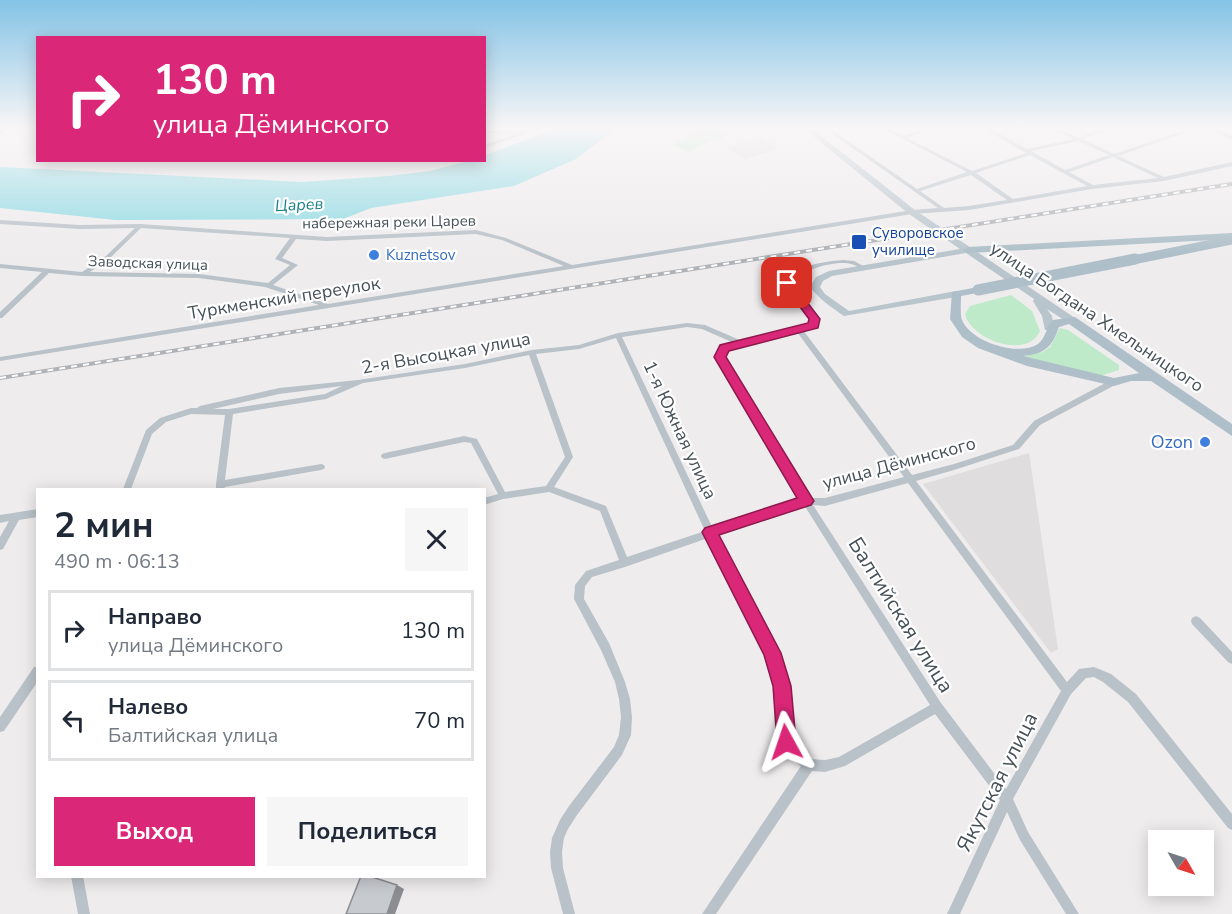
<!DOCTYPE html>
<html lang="ru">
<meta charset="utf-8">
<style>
:root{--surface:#fff;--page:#f6f6f7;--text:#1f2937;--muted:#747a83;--line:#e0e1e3;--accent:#db2777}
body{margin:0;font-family:"Nunito Sans",sans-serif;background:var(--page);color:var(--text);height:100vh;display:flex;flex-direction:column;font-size:22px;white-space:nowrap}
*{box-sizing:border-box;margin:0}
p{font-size:20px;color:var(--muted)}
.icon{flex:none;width:33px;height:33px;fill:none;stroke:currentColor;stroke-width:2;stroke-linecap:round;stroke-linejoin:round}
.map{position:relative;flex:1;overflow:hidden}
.drawer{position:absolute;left:36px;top:488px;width:450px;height:390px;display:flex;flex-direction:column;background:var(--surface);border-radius:0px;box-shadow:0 3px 15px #0003}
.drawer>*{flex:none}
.banner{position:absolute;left:36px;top:36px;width:450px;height:126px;border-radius:0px;box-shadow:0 3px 15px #0003;background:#db2777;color:#fff;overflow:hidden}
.needle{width:39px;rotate:129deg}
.controls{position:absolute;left:1148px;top:830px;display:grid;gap:12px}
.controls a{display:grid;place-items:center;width:66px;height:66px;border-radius:0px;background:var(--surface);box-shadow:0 3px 15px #0003;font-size:30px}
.pin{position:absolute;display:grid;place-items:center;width:51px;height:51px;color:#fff;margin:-26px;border-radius:12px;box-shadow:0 3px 9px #0006}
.me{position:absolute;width:66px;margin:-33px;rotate:355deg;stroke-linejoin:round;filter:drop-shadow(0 0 4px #0008)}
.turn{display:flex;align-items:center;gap:21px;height:126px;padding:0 18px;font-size:27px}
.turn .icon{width:78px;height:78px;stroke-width:2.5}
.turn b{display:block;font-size:42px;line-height:51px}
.round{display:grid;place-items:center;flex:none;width:63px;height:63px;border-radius:0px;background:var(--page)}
.headline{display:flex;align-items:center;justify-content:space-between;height:102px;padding:0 18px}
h1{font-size:36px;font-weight:700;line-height:45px}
.cta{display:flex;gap:12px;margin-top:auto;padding:12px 18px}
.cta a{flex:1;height:69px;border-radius:0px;background:var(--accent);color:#fff;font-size:24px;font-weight:700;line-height:69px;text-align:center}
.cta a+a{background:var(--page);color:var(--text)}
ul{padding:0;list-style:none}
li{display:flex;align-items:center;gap:18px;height:81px;margin:0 12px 9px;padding:0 6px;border:3px solid var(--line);border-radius:0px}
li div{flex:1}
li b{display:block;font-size:22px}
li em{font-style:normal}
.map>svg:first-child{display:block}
.education{fill:#e0ddde}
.green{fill:#beeaca}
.water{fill:#8fdae3}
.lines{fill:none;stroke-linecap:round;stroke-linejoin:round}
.minor{fill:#b9c2c8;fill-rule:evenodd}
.secondary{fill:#b9c5cd;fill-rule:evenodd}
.primary{fill:#aebfc9;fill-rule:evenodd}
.rail-casing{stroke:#afb2b6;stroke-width:4}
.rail{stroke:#fff;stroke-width:2;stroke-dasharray:6;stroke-linecap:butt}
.primary-bridge-far1{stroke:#aebfc9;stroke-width:9}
.primary-bridge{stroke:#aebfc9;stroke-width:11}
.shaded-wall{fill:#8b8d91}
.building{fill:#c7cacf;stroke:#8b8d91;stroke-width:1.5}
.route{fill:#db2777;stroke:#8e194d;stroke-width:1.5}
.transit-dot{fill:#1a4fb4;stroke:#fff;stroke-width:2}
.shop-dot{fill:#3f7fe0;stroke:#fff;stroke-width:2}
.labels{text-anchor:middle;stroke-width:4.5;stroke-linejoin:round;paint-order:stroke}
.far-street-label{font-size:15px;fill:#465158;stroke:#fff}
.far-transit-label{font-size:15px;fill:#164399;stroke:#fff;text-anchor:start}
.far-shop-label{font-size:15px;fill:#366cbe;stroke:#fff;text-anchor:start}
.far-water-label{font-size:16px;font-style:italic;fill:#187f8a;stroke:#fff}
.street-label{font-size:18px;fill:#465158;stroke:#fff}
.shop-label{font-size:18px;fill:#366cbe;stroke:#fff;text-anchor:end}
.near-street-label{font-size:21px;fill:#465158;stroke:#fff}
</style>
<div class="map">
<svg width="1232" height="914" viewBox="0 0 1232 914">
<rect width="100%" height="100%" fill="#efeced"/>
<g class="education">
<polygon points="761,137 778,149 744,159 726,147"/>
<polygon points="1029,453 1058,649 1051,653 923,484"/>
</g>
<g class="green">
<polygon points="704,128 714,128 730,134 720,140 714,138 689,152 673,145"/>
<path d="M1011 295 1032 311 1040 331C1027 360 971 340 965 314L970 306Z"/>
<polygon points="1060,328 1068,330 1119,365 1119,370 1100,376 1020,357 1043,352 1050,347"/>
</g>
<polygon class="water" points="559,128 617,128 576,159 514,186 371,208 343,219 116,220 0,208 0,167 302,182 389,176 430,171 468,161 484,160 485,155"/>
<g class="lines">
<g class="minor">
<polygon points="5,128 10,128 0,135 0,132"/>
<polygon points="535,128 542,128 484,148 484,145 517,134 484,133 484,131 525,131"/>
<path d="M824 128H829L917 189 967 172 882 128H888L903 136 926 128H933L907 138 972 171 1026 153 983 128H989L1027 149 1073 139 1051 128H1057L1078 138 1105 128H1111L1082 139 1114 154 1192 128H1199L1118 156 1164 177 1232 162V166L1164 181 1092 189 969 210 912 214 0 361V357L319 305 265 287 199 278 82 276 49 273 2 318H0V312L42 272 0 268V264L82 272 106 256 135 228 80 229 0 224V220L80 225 140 224 327 237 476 230 506 238 572 265 912 210 938 208ZM1078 141 1109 155 1065 170 1031 151ZM1030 155 1087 186 1013 199 976 173ZM1113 157 1158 178 1093 185 1069 172ZM971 175 1007 200 969 206 944 208 920 191ZM141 228 290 238 275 259 290 265 268 283 199 274 90 272 110 258ZM476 234 502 240 564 266 328 304 273 285 298 265 282 258 296 239 327 241Z"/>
<polygon points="1208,128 1214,128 1232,136 1232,140"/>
<polygon points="286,160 292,160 290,162"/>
<path d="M843 260 854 261 867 268 864 270C860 268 855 265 851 264 835 260 798 270 790 286L817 319 816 327 803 330 912 475 954 464 1013 445 1034 421 1111 380 1114 379 1118 382 1117 384 1040 425 1019 449 954 470 916 481 1067 682 1079 669 1094 667 1111 674 1136 694 1232 814V830L1228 828 1128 702 1103 682 1094 677 1086 678 1071 694 1013 799 1028 832 1079 914H1066L1020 840 1007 812 960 914H947L1000 800 935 714 845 766 825 772 812 771 716 914H702L801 766 792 759 780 742 777 686 767 654 708 538 625 567 592 577 585 586 584 599 609 643 625 682 630 699 632 717 631 735 622 755 577 815 568 829 564 838 562 852 563 868 575 914H563L551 868 550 852 552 838 560 820 569 806 614 747 619 735 621 717 619 699 615 682 601 650 574 599 575 585 586 571 619 560 600 511 549 492 503 499 484 505V498L498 494 471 443 464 442 385 459 382 458 381 456 382 454 385 453 464 436 477 439 505 492 546 486 565 457 529 355 465 368 363 383 326 399 233 414 225 480 321 464 324 465 325 467 324 469 321 470 225 487 224 489H216V484L225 415 191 414 166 422 152 434 131 489H123L146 430 160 418 191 408H197L200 406 279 388 358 380 465 364 532 350 579 345 618 333 687 323 705 325 742 341 811 324V319L784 286C794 265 822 262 843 260ZM687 327 702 329 734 343 721 346 716 357 800 499 713 529 622 337ZM797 332 904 477 825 498H809L724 357 727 350ZM616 338 705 531 627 557 606 506 554 487 573 457 536 354 579 349ZM342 386 325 394 229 409H213L279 394ZM908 483 1061 691 1006 789 941 703 813 505 825 506ZM804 505 930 705 839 757 825 760 811 759 800 751 791 740 787 686 777 653 716 535Z"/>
<polygon points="38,509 38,517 19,520 3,549 0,550 0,537 9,521 0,523 0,515"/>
<polygon points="1196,616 1200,618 1232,652 1232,664 1228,662 1192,624 1191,621 1192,618"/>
<polygon points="38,666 38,681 4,731 0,732 0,717 34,667"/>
<polygon points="71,876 83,876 90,914 78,914"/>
</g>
<path class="secondary" d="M803 128H811L915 210 1075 318V322H1067L1047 309 1052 316 1054 328 1053 330H1045L1042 316 1033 301 1034 299 966 253 832 276 823 281 820 287 825 294 849 311 956 291 961 294 956 297 844 316C831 307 819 299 810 287L816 277 829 271 960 249 909 214Z"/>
<g class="primary">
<polygon points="1232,233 1232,239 968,253 963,250 968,247"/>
<path d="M978 287 983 290 982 292 961 296C961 303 960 314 962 320 971 342 1018 357 1038 344 1046 338 1046 327 1053 320L1075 317 1232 424V436L1151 381H1131L1114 386 1027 366 978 348 962 337 950 319 952 292ZM1069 324 1139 373 1114 378 1023 356C1045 354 1052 347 1059 327Z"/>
</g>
<g class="rail-casing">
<polyline id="rail" points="0,378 1232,184"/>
</g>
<use href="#rail" class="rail"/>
<polyline class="primary-bridge-far1" points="1128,261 1232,240"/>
<polyline class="primary-bridge" points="978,290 1135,259"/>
</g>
<polygon class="shaded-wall" points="397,885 404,889 395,914 387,914"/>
<polygon class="building" points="361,876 369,876 397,885 387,914 346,914"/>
<linearGradient id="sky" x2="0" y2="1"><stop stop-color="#84c3e6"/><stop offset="0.5" stop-color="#f8f6f7"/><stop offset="1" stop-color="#f8f6f7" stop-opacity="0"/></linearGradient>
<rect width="1232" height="256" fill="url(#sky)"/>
<polygon class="route" points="783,281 791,281 820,319 818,328 729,351 726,357 814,501 811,505 719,535 781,653 791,686 796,742 793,749 786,752 780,749 777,742 773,686 764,655 702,532 705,528 797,498 714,357 720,345 808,323 809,319 782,283"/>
<rect class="transit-dot" x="851" y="234" width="16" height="16" rx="3"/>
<g class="shop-dot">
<circle cx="374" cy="255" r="6"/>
<circle cx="1205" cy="442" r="6"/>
</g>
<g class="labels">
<g class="far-street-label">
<text transform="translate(389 222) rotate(-1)" y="5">набережная реки Царев</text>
<text transform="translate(148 263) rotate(2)" y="5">Заводская улица</text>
</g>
<g class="far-transit-label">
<text x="872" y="238">Суворовское<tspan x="872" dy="17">училище</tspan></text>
</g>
<g class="far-shop-label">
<text x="386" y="260">Kuznetsov</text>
</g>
<g class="far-water-label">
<text transform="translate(299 204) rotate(-3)" y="6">Царев</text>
</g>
<g class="street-label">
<text transform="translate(284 298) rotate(-9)" y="6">Туркменский переулок</text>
<text transform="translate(1097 317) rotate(34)" y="6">улица Богдана Хмельницкого</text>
<text transform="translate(446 353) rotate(-10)" y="6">2-я Высоцкая улица</text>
<text transform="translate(680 430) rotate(65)" y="6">1-я Южная улица</text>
<text transform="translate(899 463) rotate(-15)" y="6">улица Дёминского</text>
</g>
<g class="shop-label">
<text x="1193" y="448">Ozon</text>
</g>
<g class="near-street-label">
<text transform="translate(901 615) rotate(58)" y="7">Балтийская улица</text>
<text transform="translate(997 782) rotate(-63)" y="7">Якутская улица</text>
</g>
</g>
</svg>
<div class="controls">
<a><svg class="needle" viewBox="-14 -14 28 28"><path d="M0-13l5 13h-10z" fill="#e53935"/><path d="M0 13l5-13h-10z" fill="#747a83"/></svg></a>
</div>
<div class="pin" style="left:787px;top:283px;background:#d93025"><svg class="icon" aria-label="arrive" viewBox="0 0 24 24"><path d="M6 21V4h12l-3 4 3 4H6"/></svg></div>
<svg class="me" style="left:786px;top:742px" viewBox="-20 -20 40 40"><path d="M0-17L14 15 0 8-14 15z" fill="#db2777" stroke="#fff" stroke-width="4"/></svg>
<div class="banner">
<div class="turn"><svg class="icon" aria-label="right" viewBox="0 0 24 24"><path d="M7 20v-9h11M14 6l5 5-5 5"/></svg><div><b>130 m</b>улица Дёминского</div></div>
</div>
<section class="drawer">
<div class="headline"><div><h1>2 мин</h1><p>490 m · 06:13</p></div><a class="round"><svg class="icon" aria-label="close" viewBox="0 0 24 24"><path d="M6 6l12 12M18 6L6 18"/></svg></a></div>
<ul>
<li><svg class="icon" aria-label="right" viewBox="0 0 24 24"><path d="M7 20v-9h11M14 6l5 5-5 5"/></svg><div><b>Направо</b><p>улица Дёминского</p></div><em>130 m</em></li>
<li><svg class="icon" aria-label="left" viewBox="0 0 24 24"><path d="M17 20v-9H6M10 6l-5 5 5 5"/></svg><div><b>Налево</b><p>Балтийская улица</p></div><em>70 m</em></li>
</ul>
<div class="cta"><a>Выход</a><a>Поделиться</a></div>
</section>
</div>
